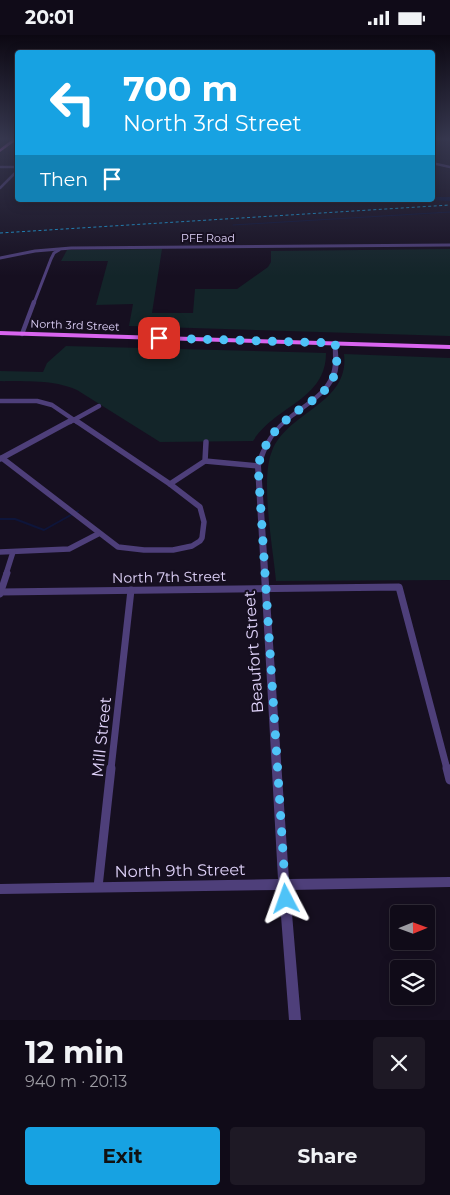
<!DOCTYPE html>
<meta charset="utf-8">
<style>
:root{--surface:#100b18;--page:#1e1925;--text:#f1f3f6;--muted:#9c9ba2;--line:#302b37;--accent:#17a2e2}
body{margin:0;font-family:Montserrat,sans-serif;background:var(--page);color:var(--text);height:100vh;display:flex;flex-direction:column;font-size:19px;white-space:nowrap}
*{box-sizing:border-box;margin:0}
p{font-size:16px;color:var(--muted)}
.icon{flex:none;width:28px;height:28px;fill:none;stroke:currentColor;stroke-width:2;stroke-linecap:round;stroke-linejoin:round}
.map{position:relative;height:985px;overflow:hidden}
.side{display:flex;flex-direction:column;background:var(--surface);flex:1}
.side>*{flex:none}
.top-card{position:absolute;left:15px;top:15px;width:420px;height:152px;border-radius:5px;box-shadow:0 2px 12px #0003,0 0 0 1px var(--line);background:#17a2e2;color:#fff;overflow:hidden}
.needle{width:32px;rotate:89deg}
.controls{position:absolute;left:390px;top:870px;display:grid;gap:10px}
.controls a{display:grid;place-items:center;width:45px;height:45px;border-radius:5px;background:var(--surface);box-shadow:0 2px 12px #0003,0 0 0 1px var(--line);font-size:25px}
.pin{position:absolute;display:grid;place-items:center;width:42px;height:42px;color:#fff;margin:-21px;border-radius:10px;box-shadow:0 2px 8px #0006}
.me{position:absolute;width:55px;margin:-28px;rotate:356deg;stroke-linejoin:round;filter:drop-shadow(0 0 4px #0008)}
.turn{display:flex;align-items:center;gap:18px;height:105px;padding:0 25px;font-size:22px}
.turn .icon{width:65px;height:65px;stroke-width:2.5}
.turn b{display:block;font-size:35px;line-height:42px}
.then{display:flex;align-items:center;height:48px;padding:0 25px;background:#0003;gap:10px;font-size:19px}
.round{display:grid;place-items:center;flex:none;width:52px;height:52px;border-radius:5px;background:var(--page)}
.summary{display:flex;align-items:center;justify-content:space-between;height:85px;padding:0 25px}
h1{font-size:30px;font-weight:700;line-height:38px}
.button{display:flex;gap:10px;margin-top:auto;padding:10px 25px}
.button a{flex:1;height:58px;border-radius:5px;background:var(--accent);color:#111;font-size:20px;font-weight:700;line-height:58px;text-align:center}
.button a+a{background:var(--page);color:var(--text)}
.status{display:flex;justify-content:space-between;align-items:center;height:35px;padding:0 25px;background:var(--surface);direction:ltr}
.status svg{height:14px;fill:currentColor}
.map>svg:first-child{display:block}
.green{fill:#132529}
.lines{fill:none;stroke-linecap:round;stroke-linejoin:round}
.stream-far1{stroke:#0e153a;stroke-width:1}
.stream{stroke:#0e153a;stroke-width:2}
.river{fill:#0e153a;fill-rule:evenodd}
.minor-far5{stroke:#4e3f7a;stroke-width:2.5}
.minor-far4{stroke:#4e3f7a;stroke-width:3}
.minor-far3{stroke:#4e3f7a;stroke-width:4.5}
.minor-far2{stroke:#4e3f7a;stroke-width:5.5}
.minor-far1{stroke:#4e3f7a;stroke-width:7}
.minor{stroke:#4e3f7a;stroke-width:9}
.tertiary{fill:#4e3f7a;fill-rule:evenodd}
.primary{fill:#d965ef;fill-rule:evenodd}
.rail{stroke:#17a2e2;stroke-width:1;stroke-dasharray:3 2.5;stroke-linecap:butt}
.route{stroke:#4fc3f7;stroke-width:9;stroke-dasharray:0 16.2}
.labels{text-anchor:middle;stroke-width:4;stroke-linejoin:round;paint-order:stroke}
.far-street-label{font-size:11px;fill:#e0d3fa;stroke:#160f20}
.street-label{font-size:14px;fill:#e0d3fa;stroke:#160f20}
.near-street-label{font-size:16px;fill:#e0d3fa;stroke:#160f20}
</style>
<div class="status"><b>20:01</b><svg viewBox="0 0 49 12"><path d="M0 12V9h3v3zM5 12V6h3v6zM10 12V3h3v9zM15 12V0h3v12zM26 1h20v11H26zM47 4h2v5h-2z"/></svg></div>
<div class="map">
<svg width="450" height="985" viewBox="0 0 450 985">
<rect width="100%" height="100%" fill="#160f20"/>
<g class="green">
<polygon points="162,214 152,278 193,278 195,254 237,254 268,232 271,227 271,216 450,214 450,301 129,291 133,269 96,270 108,226 61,226 67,215"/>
<path d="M66 311 326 318C326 365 276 370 253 406L160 407 77 355C52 344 27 347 0 346V336L43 337 47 328Z"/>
<path d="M344 319 450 323V545L276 546C273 513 260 444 272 416 288 376 350 369 344 319Z"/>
</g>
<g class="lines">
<polyline class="stream-far1" points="233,190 450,177"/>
<polyline class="stream" points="0,484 15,484 44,495 78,476"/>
<polygon class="river" points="432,162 450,162 450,166 430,165 432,165"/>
<g class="minor-far5">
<polyline points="432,128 450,132"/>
<polyline points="0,132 18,132"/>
<polyline points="0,153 18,135"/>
</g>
<g class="minor-far4">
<polyline points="0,223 35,216 71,213 450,210"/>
<polyline points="34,268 51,224 54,218 59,215"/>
</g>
<g class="minor-far3">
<polyline points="22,299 34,267"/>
<polyline points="0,366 37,366 52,370 77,387"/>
<polyline points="70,387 99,371"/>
</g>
<g class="minor-far2">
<polyline points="2,423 118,512 144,515 173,515 192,511 200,506 202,503 204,487 200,472 170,449 75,385"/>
<polyline points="0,424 72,385"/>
<polyline points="205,426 258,431"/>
<polyline points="170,449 205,426 206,407"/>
<polyline points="0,517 69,514 98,499"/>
<polyline points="6,539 13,517"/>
</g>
<g class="minor-far1">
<polyline points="0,557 399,552 447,734"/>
<polyline points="0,559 7,538"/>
<polyline points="111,734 131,555"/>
</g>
<g class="minor">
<polyline points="447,733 450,745"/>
<polyline points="98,852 111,733"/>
</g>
<path class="tertiary" d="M333 307 337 308C338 318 340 329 337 339 328 364 295 377 278 396 270 406 265 419 261 431L289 844 450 842V852L290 855 301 985H289L279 855 0 859V849L278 844 255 431C262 409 273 392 292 378 306 367 323 358 330 341 335 330 332 318 333 307Z"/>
<g class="primary">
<polygon points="14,103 18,104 0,117 0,114"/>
<polygon points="0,296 450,310 450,314 0,300"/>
</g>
<polyline class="rail" points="0,198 450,170"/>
</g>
<linearGradient id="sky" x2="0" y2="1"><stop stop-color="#0c0812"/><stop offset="0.43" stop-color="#36374e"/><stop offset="1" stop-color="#36374e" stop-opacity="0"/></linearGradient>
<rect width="450" height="241" fill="url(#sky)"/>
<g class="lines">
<path class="route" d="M159 303 335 308C345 360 309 361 281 390 269 401 263 415 258 430L286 864"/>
</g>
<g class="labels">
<g class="far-street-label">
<text x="208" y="207">PFE Road</text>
<text transform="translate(75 290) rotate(2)" y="4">North 3rd Street</text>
</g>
<g class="street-label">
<text transform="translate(169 542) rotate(-1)" y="5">North 7th Street</text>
</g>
<g class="near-street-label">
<text transform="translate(253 617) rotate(-94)" y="6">Beaufort Street</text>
<text transform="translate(101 702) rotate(-84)" y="6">Mill Street</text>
<text transform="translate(180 835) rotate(-1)" y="6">North 9th Street</text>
</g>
</g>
</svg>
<div class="controls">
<a><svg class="needle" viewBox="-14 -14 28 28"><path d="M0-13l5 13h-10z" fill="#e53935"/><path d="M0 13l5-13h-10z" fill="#9c9ba2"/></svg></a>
<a><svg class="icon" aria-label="layers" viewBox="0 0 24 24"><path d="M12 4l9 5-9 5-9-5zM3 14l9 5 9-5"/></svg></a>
</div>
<div class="pin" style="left:159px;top:303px;background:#d93025"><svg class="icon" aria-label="arrive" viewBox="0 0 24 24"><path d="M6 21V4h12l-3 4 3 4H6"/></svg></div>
<svg class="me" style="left:286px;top:864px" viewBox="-20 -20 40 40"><path d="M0-17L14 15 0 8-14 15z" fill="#4fc3f7" stroke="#fff" stroke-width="4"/></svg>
<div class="top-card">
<div class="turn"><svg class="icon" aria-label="left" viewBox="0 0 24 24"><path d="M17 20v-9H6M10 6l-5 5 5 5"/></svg><div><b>700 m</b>North 3rd Street</div></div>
<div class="then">Then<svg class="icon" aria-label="arrive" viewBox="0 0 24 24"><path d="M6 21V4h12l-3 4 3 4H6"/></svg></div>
</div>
</div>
<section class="side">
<div class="summary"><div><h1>12 min</h1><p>940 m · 20:13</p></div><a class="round"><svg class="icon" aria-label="close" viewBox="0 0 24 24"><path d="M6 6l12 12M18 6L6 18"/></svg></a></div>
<div class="button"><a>Exit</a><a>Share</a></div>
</section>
